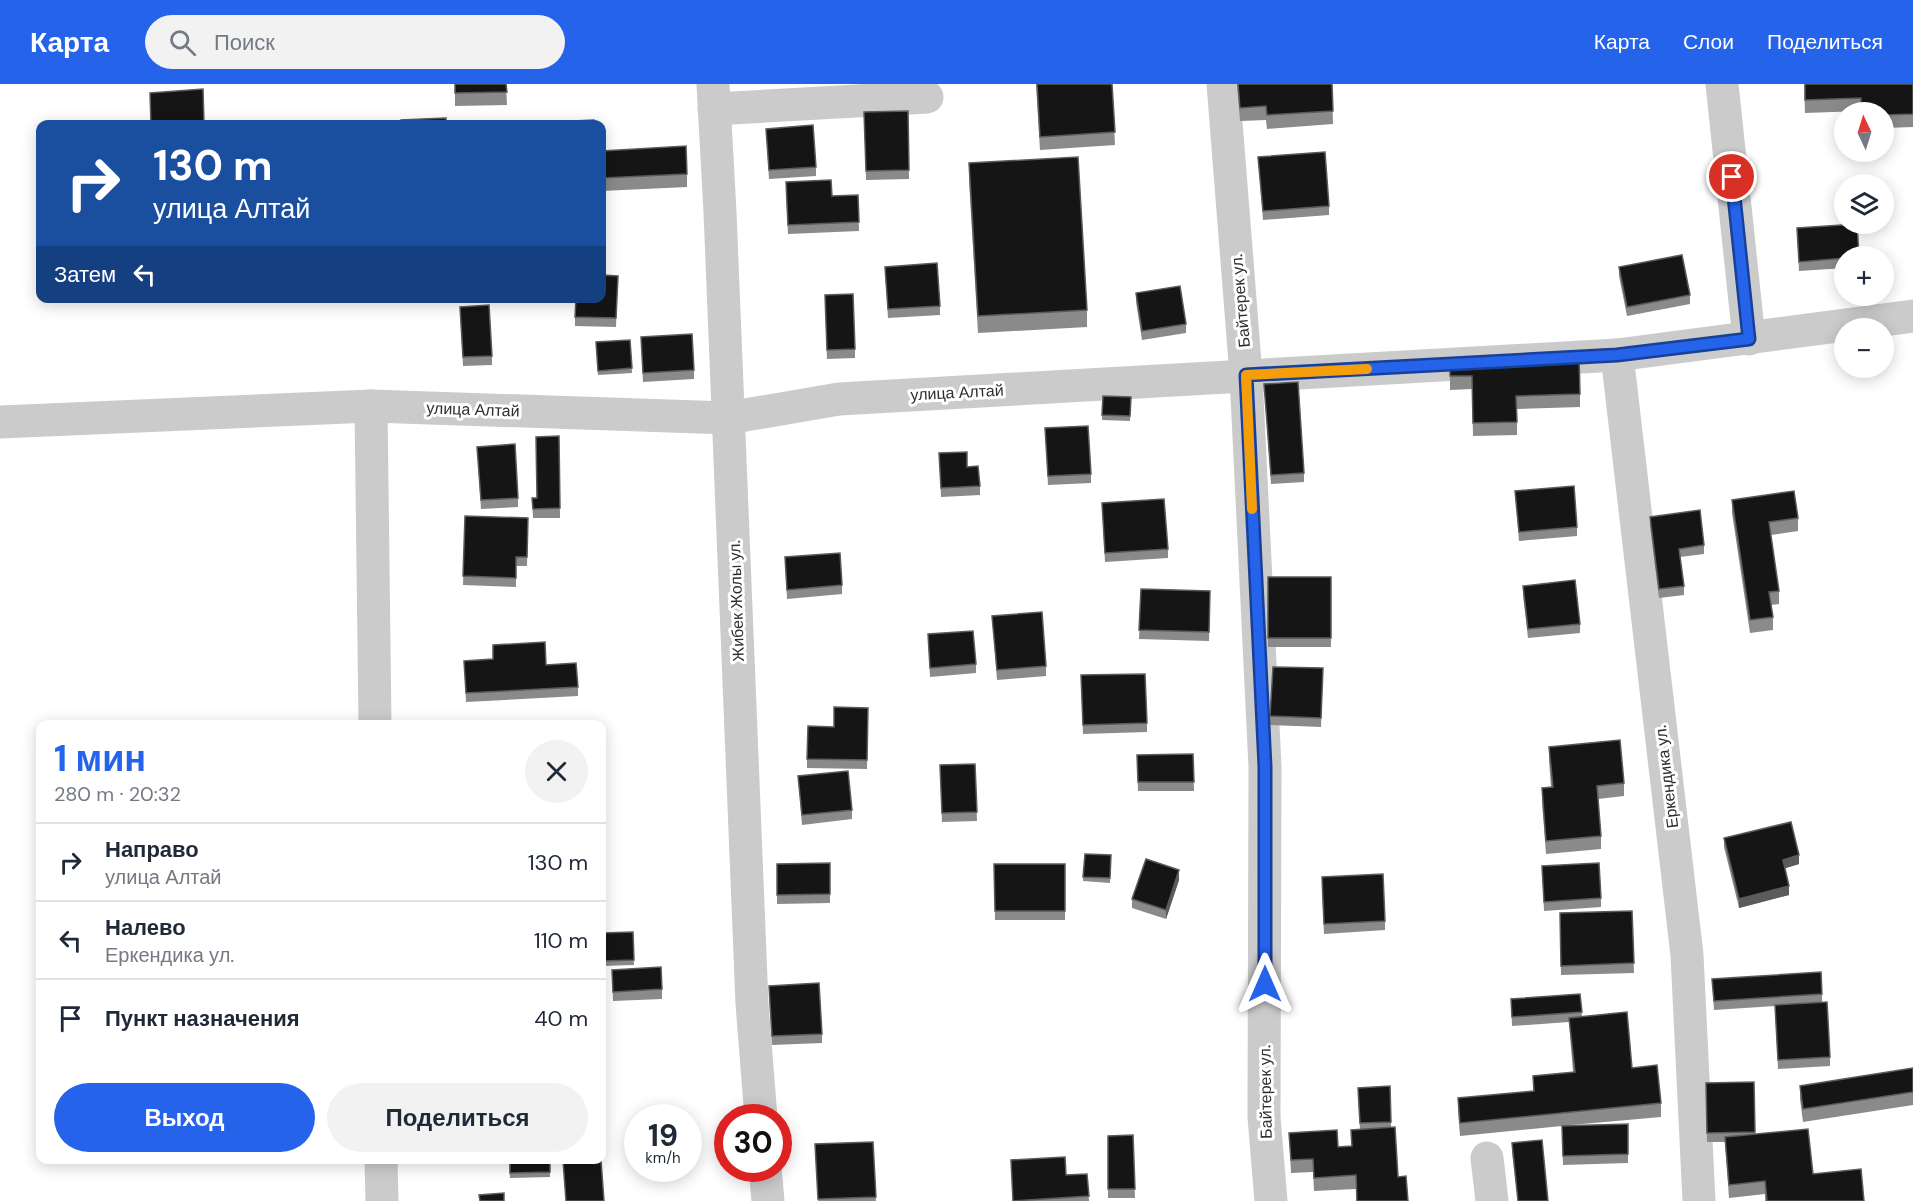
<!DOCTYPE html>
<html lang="ru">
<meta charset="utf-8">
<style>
:root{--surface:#fff;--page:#f2f2f3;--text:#1f2937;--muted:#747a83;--line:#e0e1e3;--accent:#2563eb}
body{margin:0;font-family:"DM Sans",sans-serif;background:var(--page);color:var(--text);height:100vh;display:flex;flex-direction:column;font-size:22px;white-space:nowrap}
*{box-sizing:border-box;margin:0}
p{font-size:20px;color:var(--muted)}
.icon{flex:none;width:33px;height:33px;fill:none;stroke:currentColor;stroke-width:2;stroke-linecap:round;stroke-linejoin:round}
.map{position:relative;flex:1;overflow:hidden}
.side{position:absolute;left:36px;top:636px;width:570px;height:444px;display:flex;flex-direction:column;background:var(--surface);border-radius:12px;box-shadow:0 3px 15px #0003}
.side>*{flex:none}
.hud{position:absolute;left:36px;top:36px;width:570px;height:183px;border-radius:12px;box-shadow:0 3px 15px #0003;background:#1a4fa0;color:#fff;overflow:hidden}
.needle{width:39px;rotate:356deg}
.controls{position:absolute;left:1834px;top:18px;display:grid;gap:12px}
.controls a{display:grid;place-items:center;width:60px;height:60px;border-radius:50%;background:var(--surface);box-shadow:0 3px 15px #0003;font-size:30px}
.speed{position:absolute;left:624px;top:1020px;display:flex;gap:12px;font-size:30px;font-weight:700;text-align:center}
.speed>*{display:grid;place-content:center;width:78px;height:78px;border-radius:50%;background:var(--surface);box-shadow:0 3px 15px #0003;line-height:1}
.speed small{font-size:15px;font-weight:400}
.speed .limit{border:9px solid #d22;background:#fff;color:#111}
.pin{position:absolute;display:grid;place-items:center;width:51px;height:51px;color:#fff;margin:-26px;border:3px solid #fff;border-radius:50%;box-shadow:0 2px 6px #0007}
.me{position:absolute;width:66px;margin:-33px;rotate:0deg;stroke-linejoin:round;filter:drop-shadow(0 0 4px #0008)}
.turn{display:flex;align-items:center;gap:21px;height:126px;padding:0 18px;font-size:27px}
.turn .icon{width:78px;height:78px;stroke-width:2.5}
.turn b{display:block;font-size:42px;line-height:51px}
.then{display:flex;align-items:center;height:57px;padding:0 18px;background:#0003;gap:12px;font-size:22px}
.round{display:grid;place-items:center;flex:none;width:63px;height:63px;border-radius:32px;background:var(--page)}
.overview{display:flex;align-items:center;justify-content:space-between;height:102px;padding:0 18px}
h1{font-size:36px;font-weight:700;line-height:45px;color:var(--accent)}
.primary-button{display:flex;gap:12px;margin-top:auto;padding:12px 18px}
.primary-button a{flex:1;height:69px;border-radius:36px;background:var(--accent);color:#fff;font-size:24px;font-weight:700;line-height:69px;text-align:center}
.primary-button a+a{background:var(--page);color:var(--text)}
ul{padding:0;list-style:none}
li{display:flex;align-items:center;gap:18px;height:78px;padding:0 18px;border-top:2px solid var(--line)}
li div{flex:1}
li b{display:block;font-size:22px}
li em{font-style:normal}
header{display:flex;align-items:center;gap:36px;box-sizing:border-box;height:84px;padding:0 30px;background:var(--accent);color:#fff}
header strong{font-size:28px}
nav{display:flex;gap:33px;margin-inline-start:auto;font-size:21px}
.search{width:420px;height:54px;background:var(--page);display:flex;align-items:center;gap:15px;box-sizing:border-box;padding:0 21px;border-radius:33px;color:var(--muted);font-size:22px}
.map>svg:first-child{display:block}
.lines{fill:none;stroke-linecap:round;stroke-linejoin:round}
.minor{stroke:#cbcbcb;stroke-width:33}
.wall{fill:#8a8a8a}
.shaded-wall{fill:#5b5b5b}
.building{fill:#151515;stroke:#5b5b5b;stroke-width:1.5}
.route-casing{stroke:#184099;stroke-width:15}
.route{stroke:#2563eb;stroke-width:10}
.slow{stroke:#f59e0b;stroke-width:10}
.labels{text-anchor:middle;stroke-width:6;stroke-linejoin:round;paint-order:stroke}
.street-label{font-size:16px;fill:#2e2e2e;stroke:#fff}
</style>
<header>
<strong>Карта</strong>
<div class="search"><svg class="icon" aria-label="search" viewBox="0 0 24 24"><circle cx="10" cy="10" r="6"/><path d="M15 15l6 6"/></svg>Поиск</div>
<nav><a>Карта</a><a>Слои</a><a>Поделиться</a></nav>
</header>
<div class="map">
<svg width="1913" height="1117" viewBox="0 0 1913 1117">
<rect width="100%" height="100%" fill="#fff"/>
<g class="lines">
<g class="minor">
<polyline points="713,0 720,128 752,920 761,1034"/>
<polyline points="1223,0 1246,291 1265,683 1264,1033 1271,1117"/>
<polyline points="1722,0 1749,255"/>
<polyline points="714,25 927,13"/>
<polyline points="1617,271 1687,871 1699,1117"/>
<polyline points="371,322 375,640"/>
<polyline points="0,338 371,322 728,334 839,315 1617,271 1913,232"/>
<polyline points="1487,1074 1492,1117"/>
<polyline points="381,1076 382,1117"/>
<polyline points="765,1084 768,1117"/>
</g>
</g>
<g class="wall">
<polygon points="455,0 506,0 507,21 455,22"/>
<polygon points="1036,0 1112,0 1115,61 1040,66"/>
<polygon points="1237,0 1332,0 1333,40 1267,45 1266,36 1240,37"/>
<polygon points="1804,0 1913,0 1913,43 1884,44 1884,28 1861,27 1805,29"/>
<polygon points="908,27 909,95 866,96 864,28"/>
<polygon points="766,45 816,83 816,92 769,95"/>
<polygon points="602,67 687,90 687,103 602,107"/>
<polygon points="1258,73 1329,122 1329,131 1263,136"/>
<polygon points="969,79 1087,226 1087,243 978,249 969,96"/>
<polygon points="786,107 832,112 858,111 859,147 788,150"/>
<polygon points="1797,144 1845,172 1845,184 1799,187"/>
<polygon points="885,183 940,222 940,231 888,234"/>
<polygon points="1619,183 1690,211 1690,220 1627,232 1619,192"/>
<polygon points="618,192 616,243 575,242 575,233"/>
<polygon points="1136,209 1186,240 1186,249 1142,256 1136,218"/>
<polygon points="825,220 855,265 855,274 827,275"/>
<polygon points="460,223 492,272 492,281 463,282"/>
<polygon points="641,253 694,286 694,295 643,298"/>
<polygon points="630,256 632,289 598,291 596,258"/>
<polygon points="1450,274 1580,310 1580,323 1517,325 1517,351 1473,352 1472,305 1450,306"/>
<polygon points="1264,300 1304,389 1304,398 1271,400"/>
<polygon points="1103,312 1131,313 1130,337 1102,336"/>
<polygon points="1045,344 1091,390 1091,399 1048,401"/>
<polygon points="559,352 560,434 533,434 532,414 537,414"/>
<polygon points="477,363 518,414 518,423 481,425"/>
<polygon points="939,369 967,383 980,402 980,411 941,413"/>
<polygon points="1515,407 1577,443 1577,452 1519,457"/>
<polygon points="1732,416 1798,434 1798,447 1771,451 1779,507 1779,520 1771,521 1773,533 1773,546 1750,549 1732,429"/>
<polygon points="1102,419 1168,465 1168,474 1105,478"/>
<polygon points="465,432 528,434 527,482 516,482 516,503 463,501"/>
<polygon points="1650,433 1704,461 1704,470 1680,473 1684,502 1684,511 1659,514 1650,442"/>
<polygon points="785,473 842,501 842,510 787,515"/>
<rect x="1268" y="493" width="63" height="70"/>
<polygon points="1523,502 1580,540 1580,549 1528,554 1523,511"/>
<polygon points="1141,505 1210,507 1209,557 1139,555"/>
<polygon points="992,532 1046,582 1046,592 997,596"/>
<polygon points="928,550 976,580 976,589 930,593"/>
<polygon points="464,577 546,581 578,603 578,612 466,618"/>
<polygon points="1323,584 1321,643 1270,641 1270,632"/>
<polygon points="1081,591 1147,639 1147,648 1083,650"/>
<polygon points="868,624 867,685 807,684 807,675 834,643"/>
<polygon points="1549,663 1624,699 1624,712 1598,715 1601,752 1601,765 1546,770 1542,718 1542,704 1551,703 1549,676"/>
<polygon points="1193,670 1194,707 1138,707 1137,671"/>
<polygon points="975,680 977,737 942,738 940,681"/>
<polygon points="798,692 852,726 852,735 802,741"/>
<polygon points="1724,754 1799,780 1785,784 1789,811 1739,824 1724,763"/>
<polygon points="1085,770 1111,771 1110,799 1083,797"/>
<polygon points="830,779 830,819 777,820 777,780"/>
<polygon points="994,780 1065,780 1065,836 995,836"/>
<polygon points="1542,782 1601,814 1601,823 1544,827"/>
<polygon points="1179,796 1166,835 1132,824 1132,815"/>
<polygon points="1322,802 1385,837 1385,846 1324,850"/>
<polygon points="1632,827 1634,889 1561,891 1560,829"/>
<polygon points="633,848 634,881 602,882 602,849"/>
<polygon points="612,886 662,905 662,915 613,917"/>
<polygon points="1712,895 1822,910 1822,918 1830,973 1830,982 1778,985 1775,922 1714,926"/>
<polygon points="1580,910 1582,933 1632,984 1661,1019 1661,1033 1571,1041 1628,1040 1628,1079 1563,1081 1562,1042 1460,1052 1458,1027 1458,1014 1533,1007 1533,992 1573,988 1569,938 1512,942 1511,915"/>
<polygon points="769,911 822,950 822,959 772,961"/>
<polygon points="1913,984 1913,1021 1803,1038 1800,1015 1800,1002"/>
<polygon points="1754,998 1755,1050 1813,1090 1864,1117 1765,1117 1765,1110 1729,1114 1725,1058 1707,1058 1706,999"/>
<polygon points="1390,1002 1391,1043 1398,1093 1408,1117 1356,1117 1356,1105 1314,1107 1313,1088 1291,1089 1289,1049 1338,1063 1352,1062 1351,1046 1360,1046 1358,1013"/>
<polygon points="1133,1051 1135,1114 1108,1114 1108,1052"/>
<polygon points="873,1058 876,1117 818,1117 815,1060"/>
<polygon points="1512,1059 1548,1117 1518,1117 1512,1068"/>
<polygon points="509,1076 550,1076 550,1093 510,1094"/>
<polygon points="1011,1076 1066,1091 1087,1090 1089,1117 1013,1117"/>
</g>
<g class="shaded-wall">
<polygon points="1799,771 1799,780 1783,785 1783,776"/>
<polygon points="1179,786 1179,796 1166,835 1166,826"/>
<polygon points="1789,802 1789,811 1739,824 1739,815"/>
</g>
<g class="building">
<polygon points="455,0 506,0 507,8 455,9"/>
<polygon points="1037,0 1112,0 1115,48 1040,53"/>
<polygon points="1238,0 1332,0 1333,27 1267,31 1266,22 1240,24"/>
<polygon points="1805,0 1913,0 1913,30 1884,31 1884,28 1861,28 1861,14 1805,16"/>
<polygon points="203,5 204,40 151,40 150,9"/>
<polygon points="908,27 909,86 866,87 864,28"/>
<polygon points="446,34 446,40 401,40 401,36"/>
<polygon points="594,36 594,40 531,40 531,39"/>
<polygon points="813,41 816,83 769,86 766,45"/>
<polygon points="686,62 687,90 602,94 602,67"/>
<polygon points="1325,68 1329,122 1263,127 1258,73"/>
<polygon points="1078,73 1087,226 978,232 969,79"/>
<polygon points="831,96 832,112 858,111 859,138 788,141 786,98"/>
<polygon points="1857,140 1859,172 1845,172 1845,174 1799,178 1797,144"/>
<polygon points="1682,171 1690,211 1627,223 1619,183"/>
<polygon points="937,179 940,222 888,225 885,183"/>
<polygon points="602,191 618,192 616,234 575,233 576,214 602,214"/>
<polygon points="1180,202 1186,240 1142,247 1136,209"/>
<polygon points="853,210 855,265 827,266 825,211"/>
<polygon points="489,221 492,272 463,273 460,223"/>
<polygon points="692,250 694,286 643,289 641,253"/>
<polygon points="630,256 632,284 598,287 596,258"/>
<polygon points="1579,270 1580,310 1516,312 1517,338 1473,339 1472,292 1450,292 1450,274"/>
<polygon points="1298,298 1304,389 1271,391 1264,300"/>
<polygon points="1103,312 1131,313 1130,332 1102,331"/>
<polygon points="1088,342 1091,390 1048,392 1045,344"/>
<polygon points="559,352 560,424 533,425 532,414 537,414 536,353"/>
<polygon points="515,360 518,414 481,416 477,363"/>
<polygon points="967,368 967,383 978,382 980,402 941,404 939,369"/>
<polygon points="1574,402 1577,443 1519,448 1515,407"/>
<polygon points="1794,407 1798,434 1769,438 1779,507 1769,508 1773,533 1750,536 1732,416"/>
<polygon points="1164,415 1168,465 1105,469 1102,419"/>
<polygon points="1700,426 1704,461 1679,465 1684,502 1659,505 1650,433"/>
<polygon points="465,432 528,434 527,473 516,473 516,494 463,492"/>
<polygon points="840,469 842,501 787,506 785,473"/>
<rect x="1268" y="493" width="63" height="61"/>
<polygon points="1575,496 1580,540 1528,545 1523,502"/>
<polygon points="1141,505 1210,507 1209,548 1139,546"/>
<polygon points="1042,528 1046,582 997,586 992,532"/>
<polygon points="973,547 976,580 930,584 928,550"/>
<polygon points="545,558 546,581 576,579 578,603 466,609 464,577 493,575 493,561"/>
<polygon points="1273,583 1323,584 1321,634 1270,632"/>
<polygon points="1145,590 1147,639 1083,641 1081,591"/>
<polygon points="834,623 868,624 867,676 807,675 808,642 834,643"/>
<polygon points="1620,656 1624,699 1597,702 1601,752 1546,757 1542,704 1553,703 1549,663"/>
<polygon points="1193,670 1194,698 1138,698 1137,671"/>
<polygon points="975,680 977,728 942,729 940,681"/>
<polygon points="848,687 852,726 802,731 798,692"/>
<polygon points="1791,738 1799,771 1783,776 1789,802 1739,815 1724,754"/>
<polygon points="1085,770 1111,771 1110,794 1083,793"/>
<polygon points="1146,775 1179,786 1166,826 1132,815"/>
<polygon points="830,779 830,810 777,811 777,780"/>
<polygon points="1599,779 1601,814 1544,818 1542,782"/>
<polygon points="994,780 1065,780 1065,827 995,827"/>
<polygon points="1383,790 1385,837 1324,840 1322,793"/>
<polygon points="1632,827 1634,879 1561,882 1560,829"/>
<polygon points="633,848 634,876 602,877 602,849"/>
<polygon points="661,883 662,905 613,908 612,886"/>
<polygon points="1821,888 1822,910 1714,917 1712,895"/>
<polygon points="819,899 822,950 772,952 769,902"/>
<polygon points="1580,910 1582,928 1512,933 1511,915"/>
<polygon points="1827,918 1830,973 1778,976 1775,921"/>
<polygon points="1627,928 1632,984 1657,981 1661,1019 1460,1039 1458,1014 1534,1007 1533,992 1575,988 1569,934"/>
<polygon points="1913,984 1913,1008 1803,1025 1800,1002"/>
<polygon points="1754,998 1755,1048 1707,1049 1706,999"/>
<polygon points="1390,1002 1391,1038 1360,1039 1358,1004"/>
<polygon points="1628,1040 1628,1070 1563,1072 1562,1042"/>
<polygon points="1395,1043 1398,1093 1406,1092 1408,1117 1357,1117 1356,1091 1314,1094 1313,1075 1291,1076 1289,1049 1337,1046 1338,1063 1352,1062 1351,1046"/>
<polygon points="1808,1045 1813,1090 1861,1085 1864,1117 1767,1117 1765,1097 1729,1101 1725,1053"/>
<polygon points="1133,1051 1135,1105 1108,1105 1108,1052"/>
<polygon points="1542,1056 1548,1117 1518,1117 1512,1059"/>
<polygon points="873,1058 876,1113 818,1115 815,1060"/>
<polygon points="1065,1073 1066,1091 1087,1090 1089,1112 1013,1117 1011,1076"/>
<polygon points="510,1076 550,1076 550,1088 510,1089"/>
<polygon points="563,1076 601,1076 604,1117 566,1117"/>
<polygon points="504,1109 504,1117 480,1117 479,1111"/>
</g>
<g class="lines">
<g class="route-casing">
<polyline id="route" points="1265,900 1265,683 1246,291 1617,271 1749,255 1732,93"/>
</g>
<use href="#route" class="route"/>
<polyline class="slow" points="1252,425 1246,291 1367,285"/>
</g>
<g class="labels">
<g class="street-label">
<text transform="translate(1240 217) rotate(-95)" y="6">Байтерек ул.</text>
<text transform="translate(957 308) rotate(-3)" y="6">улица Алтай</text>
<text transform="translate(473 325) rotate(2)" y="6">улица Алтай</text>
<text transform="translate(736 517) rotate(-92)" y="6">Жибек Жолы ул.</text>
<text transform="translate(1666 693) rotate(-97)" y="6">Еркендика ул.</text>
<text transform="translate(1265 1008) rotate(-91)" y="6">Байтерек ул.</text>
</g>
</g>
</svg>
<div class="controls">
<a><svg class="needle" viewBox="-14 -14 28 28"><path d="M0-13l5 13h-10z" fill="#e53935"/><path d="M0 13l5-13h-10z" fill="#747a83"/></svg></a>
<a><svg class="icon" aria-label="layers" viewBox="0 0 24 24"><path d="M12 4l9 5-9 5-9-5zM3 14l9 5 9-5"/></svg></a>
<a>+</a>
<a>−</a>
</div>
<div class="speed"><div>19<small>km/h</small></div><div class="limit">30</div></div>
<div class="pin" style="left:1732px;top:93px;background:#d93025"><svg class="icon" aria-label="arrive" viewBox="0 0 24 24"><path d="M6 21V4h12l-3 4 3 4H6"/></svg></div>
<svg class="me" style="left:1265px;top:900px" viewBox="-20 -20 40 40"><path d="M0-17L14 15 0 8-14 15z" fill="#2563eb" stroke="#fff" stroke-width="4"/></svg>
<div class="hud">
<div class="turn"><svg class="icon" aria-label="right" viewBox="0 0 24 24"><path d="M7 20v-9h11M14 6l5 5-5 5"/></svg><div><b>130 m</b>улица Алтай</div></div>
<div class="then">Затем<svg class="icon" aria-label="left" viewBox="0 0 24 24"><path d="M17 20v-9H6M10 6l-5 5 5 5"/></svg></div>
</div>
<section class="side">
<div class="overview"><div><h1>1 мин</h1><p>280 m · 20:32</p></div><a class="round"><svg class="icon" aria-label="close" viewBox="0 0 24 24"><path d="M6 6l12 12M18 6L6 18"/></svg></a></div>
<ul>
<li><svg class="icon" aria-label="right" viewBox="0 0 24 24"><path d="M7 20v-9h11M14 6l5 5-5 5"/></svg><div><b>Направо</b><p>улица Алтай</p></div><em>130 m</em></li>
<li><svg class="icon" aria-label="left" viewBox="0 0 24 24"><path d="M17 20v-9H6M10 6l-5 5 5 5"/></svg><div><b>Налево</b><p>Еркендика ул.</p></div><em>110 m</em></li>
<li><svg class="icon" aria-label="arrive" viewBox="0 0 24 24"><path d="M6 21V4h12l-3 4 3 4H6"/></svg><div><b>Пункт назначения</b></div><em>40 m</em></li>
</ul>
<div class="primary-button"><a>Выход</a><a>Поделиться</a></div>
</section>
</div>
